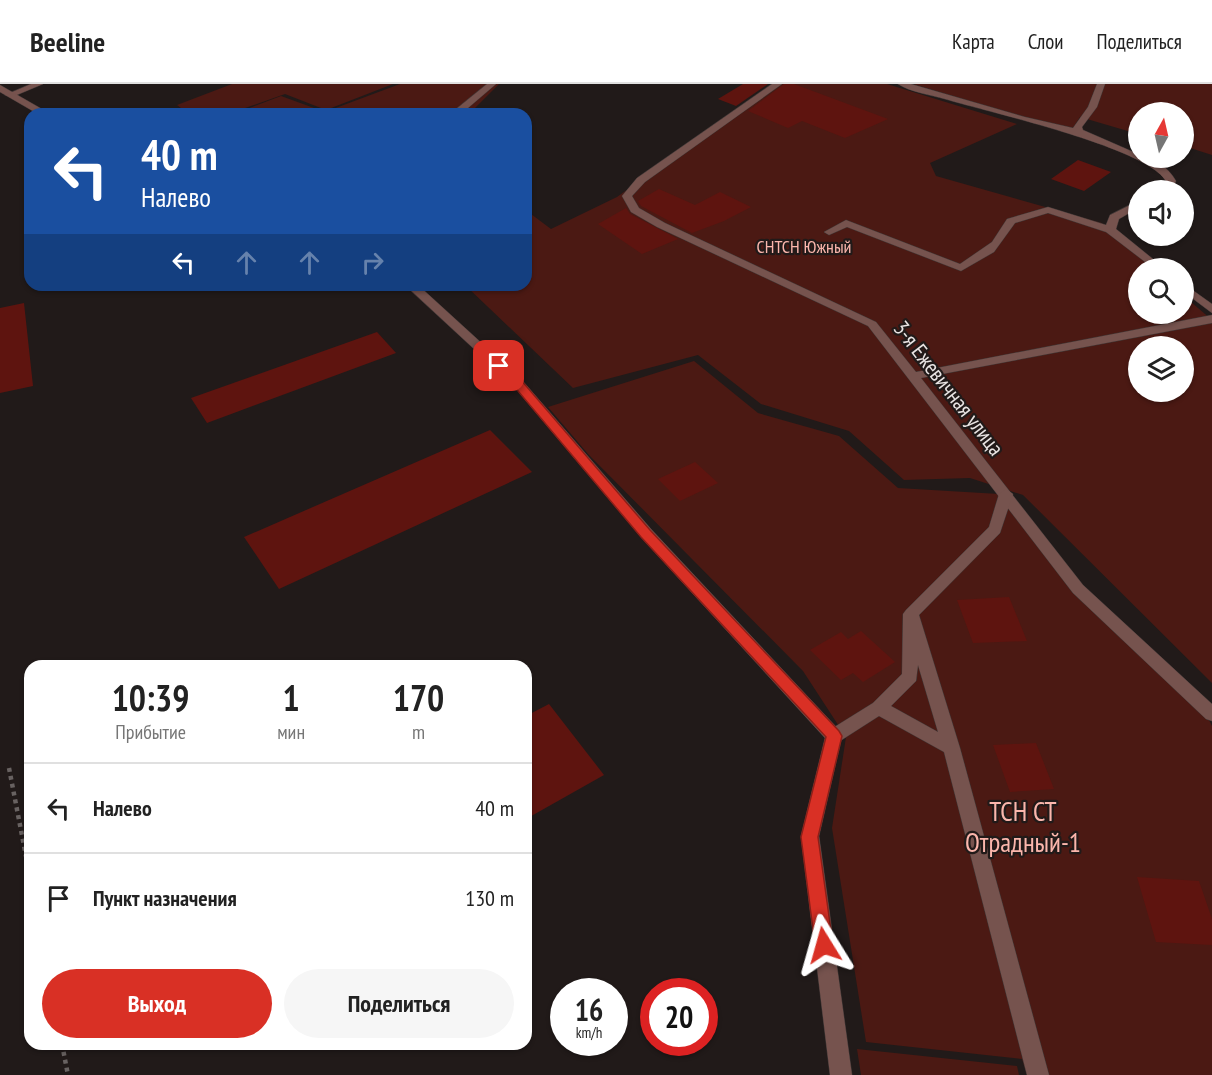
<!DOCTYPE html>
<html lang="ru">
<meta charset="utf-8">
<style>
:root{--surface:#fff;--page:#f6f6f6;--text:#222;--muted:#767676;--line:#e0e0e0;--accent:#d93025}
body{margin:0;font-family:"PT Sans Narrow",sans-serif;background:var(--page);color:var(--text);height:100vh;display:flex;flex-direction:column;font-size:22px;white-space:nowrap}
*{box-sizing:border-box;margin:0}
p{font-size:20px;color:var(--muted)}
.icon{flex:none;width:33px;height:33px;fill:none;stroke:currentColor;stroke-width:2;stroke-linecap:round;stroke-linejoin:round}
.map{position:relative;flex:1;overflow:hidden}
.details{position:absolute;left:24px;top:576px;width:508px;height:390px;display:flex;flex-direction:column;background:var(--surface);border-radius:18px;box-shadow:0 2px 4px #0004}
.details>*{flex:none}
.banner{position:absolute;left:24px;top:24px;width:508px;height:183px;border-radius:18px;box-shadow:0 2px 4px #0004;background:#1a4fa0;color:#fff;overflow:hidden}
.needle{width:39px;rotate:8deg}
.fabs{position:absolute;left:1128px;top:18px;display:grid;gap:12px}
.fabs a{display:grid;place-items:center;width:66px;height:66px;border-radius:50%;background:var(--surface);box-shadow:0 2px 4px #0004;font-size:30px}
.speed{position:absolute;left:550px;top:894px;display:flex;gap:12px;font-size:30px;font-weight:700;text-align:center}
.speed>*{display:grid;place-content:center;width:78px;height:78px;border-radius:50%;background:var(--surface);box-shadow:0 2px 4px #0004;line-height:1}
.speed small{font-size:15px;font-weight:400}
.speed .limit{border:9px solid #d22;background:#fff;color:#111}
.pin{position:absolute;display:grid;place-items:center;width:51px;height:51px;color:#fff;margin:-26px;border-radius:12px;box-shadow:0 3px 9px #0006}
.me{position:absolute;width:66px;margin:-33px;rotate:352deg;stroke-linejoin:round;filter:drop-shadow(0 0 4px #0008)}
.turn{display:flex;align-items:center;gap:21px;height:126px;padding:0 18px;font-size:27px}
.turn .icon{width:78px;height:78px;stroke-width:2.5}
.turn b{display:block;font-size:42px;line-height:51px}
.lanes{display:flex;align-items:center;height:57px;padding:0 18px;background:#0003;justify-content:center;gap:30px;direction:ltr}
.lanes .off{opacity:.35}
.eta{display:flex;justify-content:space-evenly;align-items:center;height:102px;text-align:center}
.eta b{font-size:36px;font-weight:700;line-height:42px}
.primary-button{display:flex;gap:12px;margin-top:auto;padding:12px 18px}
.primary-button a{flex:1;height:69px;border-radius:36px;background:var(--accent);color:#fff;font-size:24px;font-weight:700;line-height:69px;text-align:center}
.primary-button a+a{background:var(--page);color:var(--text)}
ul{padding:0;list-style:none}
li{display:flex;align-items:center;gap:18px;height:90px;padding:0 18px;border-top:2px solid var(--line)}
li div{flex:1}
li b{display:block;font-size:22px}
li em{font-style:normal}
header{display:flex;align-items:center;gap:36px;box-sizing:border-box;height:84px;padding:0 30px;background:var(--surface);border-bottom:2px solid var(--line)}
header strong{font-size:28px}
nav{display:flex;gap:33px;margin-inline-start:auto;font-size:21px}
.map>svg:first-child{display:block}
.green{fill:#4b1913;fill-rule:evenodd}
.building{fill:#5e140f}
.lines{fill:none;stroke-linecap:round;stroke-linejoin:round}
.lane-casing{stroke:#3d3635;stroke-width:1}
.street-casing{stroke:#3d3635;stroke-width:1}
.path{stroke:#686261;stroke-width:4.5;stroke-dasharray:4 4;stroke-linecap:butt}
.lane{fill:#76534e;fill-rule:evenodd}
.street{fill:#76534e;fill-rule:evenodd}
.route{fill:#d93025;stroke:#8d1f18;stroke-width:1.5}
.labels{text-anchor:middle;stroke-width:4.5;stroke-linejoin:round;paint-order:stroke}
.far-park-label{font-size:18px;fill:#fbb6ac;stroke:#211a19}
.street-label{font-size:22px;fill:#e9e4e3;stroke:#211a19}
.near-park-label{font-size:27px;fill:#fbb6ac;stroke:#211a19}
</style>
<header>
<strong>Beeline</strong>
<nav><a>Карта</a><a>Слои</a><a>Поделиться</a></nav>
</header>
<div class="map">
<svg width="1212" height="991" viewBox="0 0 1212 991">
<rect width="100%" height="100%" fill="#211a19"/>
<g class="green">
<polygon points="232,0 393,0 326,26 285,10 228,30 189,30 177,21"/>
<polygon points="400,0 499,0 469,30 234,30 281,12 325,28"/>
<path d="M772 0H887L1017 40 930 79 936 92 1102 139 1153 184H1138V230H1184V212L1212 236V599L1023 411 970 394 904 396 849 347 761 320 698 271 573 304 465 201H526L527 127 551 145 617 113ZM1138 262H1184V308H1138Z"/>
<polygon points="913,0 1212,0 1212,71 1184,62 1184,28 1138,28 1138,50 1080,33 1073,44 1031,36"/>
<polygon points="694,277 758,329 839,352 898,404 999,410 1074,510 1209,636 1212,642 1212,991 1027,991 1022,975 866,958 832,744 846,653 803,587 588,370 548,323"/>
<polygon points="857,965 1017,982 1019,991 861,991"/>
</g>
<g class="building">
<polygon points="743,0 768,0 736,22 718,15"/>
<polygon points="784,0 794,0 888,35 845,54 802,37 788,44 748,27"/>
<polygon points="1078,76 1111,88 1084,107 1051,95"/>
<polygon points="659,105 695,121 720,108 751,123 724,137 692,149 641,122 638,117"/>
<polygon points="626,124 630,130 678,155 642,170 598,140"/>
<polygon points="24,219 33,302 0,309 0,224"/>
<polygon points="377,248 396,269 207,339 191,314"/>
<polygon points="490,346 532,388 279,505 244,453"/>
<polygon points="695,378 718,399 680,417 658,395"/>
<polygon points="1009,513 1027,557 973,559 957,516"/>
<polygon points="861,547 895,578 863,598 853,589 841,596 810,566 841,548 848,555"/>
<polygon points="549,620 604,691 526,735 526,632"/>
<polygon points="1036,659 1054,705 1010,708 993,661"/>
<polygon points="1137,793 1199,797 1212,835 1212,861 1156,858"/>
</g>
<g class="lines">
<g class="lane-casing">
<g id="lane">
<polygon points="31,0 43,0 12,13 5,11"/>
<polygon points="487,0 496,0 461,30 450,30"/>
<polygon points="772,0 782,0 645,98 632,112 639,124 665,139 876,238 916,288 1212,231 1212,239 921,294 1083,501 1212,620 1212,637 1206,635 1073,509 868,242 657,143 631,128 622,112 637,94"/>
<path d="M898 0H911L1025 33 1073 44 1088 23 1097 0H1105L1097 23 1082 43 1083 46 1138 70V74C1155 74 1168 83 1176 97L1172 105 1157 106 1166 97C1146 63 988 28 945 15 931 11 910 8 898 0Z"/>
<polygon points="1138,117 1138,124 1119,135 1116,145 1164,184 1153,184 1106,148 1048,129 1015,139 994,168 961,187 847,143 829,151 824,148 846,136 960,180 992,158 1007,135 1048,123 1106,141 1110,131"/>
<polygon points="1184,200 1212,220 1212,229 1184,208"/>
<polygon points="405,201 418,201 521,295 651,445 840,647 842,652 819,752 852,991 830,991 801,752 825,654 641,453 513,301"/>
</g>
</g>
<g class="street-casing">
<g id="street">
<polygon points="0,1 47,28 49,30 38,30 0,8"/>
<path d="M1006 405 1013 410 1000 449 919 531 960 664 1049 991H1027L944 668 879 632 840 657 834 659 828 657 826 652 828 647 873 619 902 590 903 530 906 526 989 443 999 410ZM918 581 938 648 891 622 916 597Z"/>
</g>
</g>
<g class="path">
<polyline points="9,684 30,793"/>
<polyline points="62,960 68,991"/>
</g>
<use href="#lane" class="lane"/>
<use href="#street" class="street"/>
</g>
<polygon class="route" points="499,278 521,296 650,446 839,647 842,652 818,753 833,861 830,867 824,870 818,867 815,861 801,753 826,653 641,453 513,301 495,284 495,279"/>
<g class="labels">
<g class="far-park-label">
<text x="804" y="169">СНТСН Южный</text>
</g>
<g class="street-label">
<text transform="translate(949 304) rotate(52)" y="8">3-я Ежевичная улица</text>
</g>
<g class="near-park-label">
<text x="1023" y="737">ТСН СТ<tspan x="1023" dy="31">Отрадный-1</tspan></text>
</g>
</g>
</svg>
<div class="fabs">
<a><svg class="needle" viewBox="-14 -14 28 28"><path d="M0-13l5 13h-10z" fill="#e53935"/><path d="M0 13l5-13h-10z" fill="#767676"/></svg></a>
<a><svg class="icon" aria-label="sound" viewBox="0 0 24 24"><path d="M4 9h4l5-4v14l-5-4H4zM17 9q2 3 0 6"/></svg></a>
<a><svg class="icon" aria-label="search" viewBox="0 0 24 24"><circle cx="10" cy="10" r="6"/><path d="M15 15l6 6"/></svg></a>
<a><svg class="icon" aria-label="layers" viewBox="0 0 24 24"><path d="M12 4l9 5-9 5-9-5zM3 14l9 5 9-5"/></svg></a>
</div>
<div class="speed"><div>16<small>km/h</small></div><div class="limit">20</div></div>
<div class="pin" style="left:499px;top:282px;background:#d93025"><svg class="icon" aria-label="arrive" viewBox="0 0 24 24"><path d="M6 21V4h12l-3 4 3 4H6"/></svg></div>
<svg class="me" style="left:824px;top:861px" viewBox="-20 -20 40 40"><path d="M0-17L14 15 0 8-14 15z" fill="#d93025" stroke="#fff" stroke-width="4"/></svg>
<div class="banner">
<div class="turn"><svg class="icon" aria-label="left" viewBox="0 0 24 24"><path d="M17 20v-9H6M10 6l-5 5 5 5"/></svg><div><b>40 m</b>Налево</div></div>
<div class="lanes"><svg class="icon" aria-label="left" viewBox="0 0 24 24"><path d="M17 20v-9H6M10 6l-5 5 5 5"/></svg><svg class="icon off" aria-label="ahead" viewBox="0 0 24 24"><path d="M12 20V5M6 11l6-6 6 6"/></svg><svg class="icon off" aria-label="ahead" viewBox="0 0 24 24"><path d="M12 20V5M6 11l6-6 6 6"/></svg><svg class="icon off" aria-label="right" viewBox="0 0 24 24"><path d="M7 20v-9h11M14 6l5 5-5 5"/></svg></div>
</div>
<section class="details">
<div class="eta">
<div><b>10:39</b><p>Прибытие</p></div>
<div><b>1</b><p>мин</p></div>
<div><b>170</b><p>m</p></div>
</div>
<ul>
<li><svg class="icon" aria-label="left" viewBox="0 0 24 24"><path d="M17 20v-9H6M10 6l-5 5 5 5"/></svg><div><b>Налево</b></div><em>40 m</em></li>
<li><svg class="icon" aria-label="arrive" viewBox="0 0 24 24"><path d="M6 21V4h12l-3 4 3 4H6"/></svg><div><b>Пункт назначения</b></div><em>130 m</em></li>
</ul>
<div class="primary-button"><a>Выход</a><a>Поделиться</a></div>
</section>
</div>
